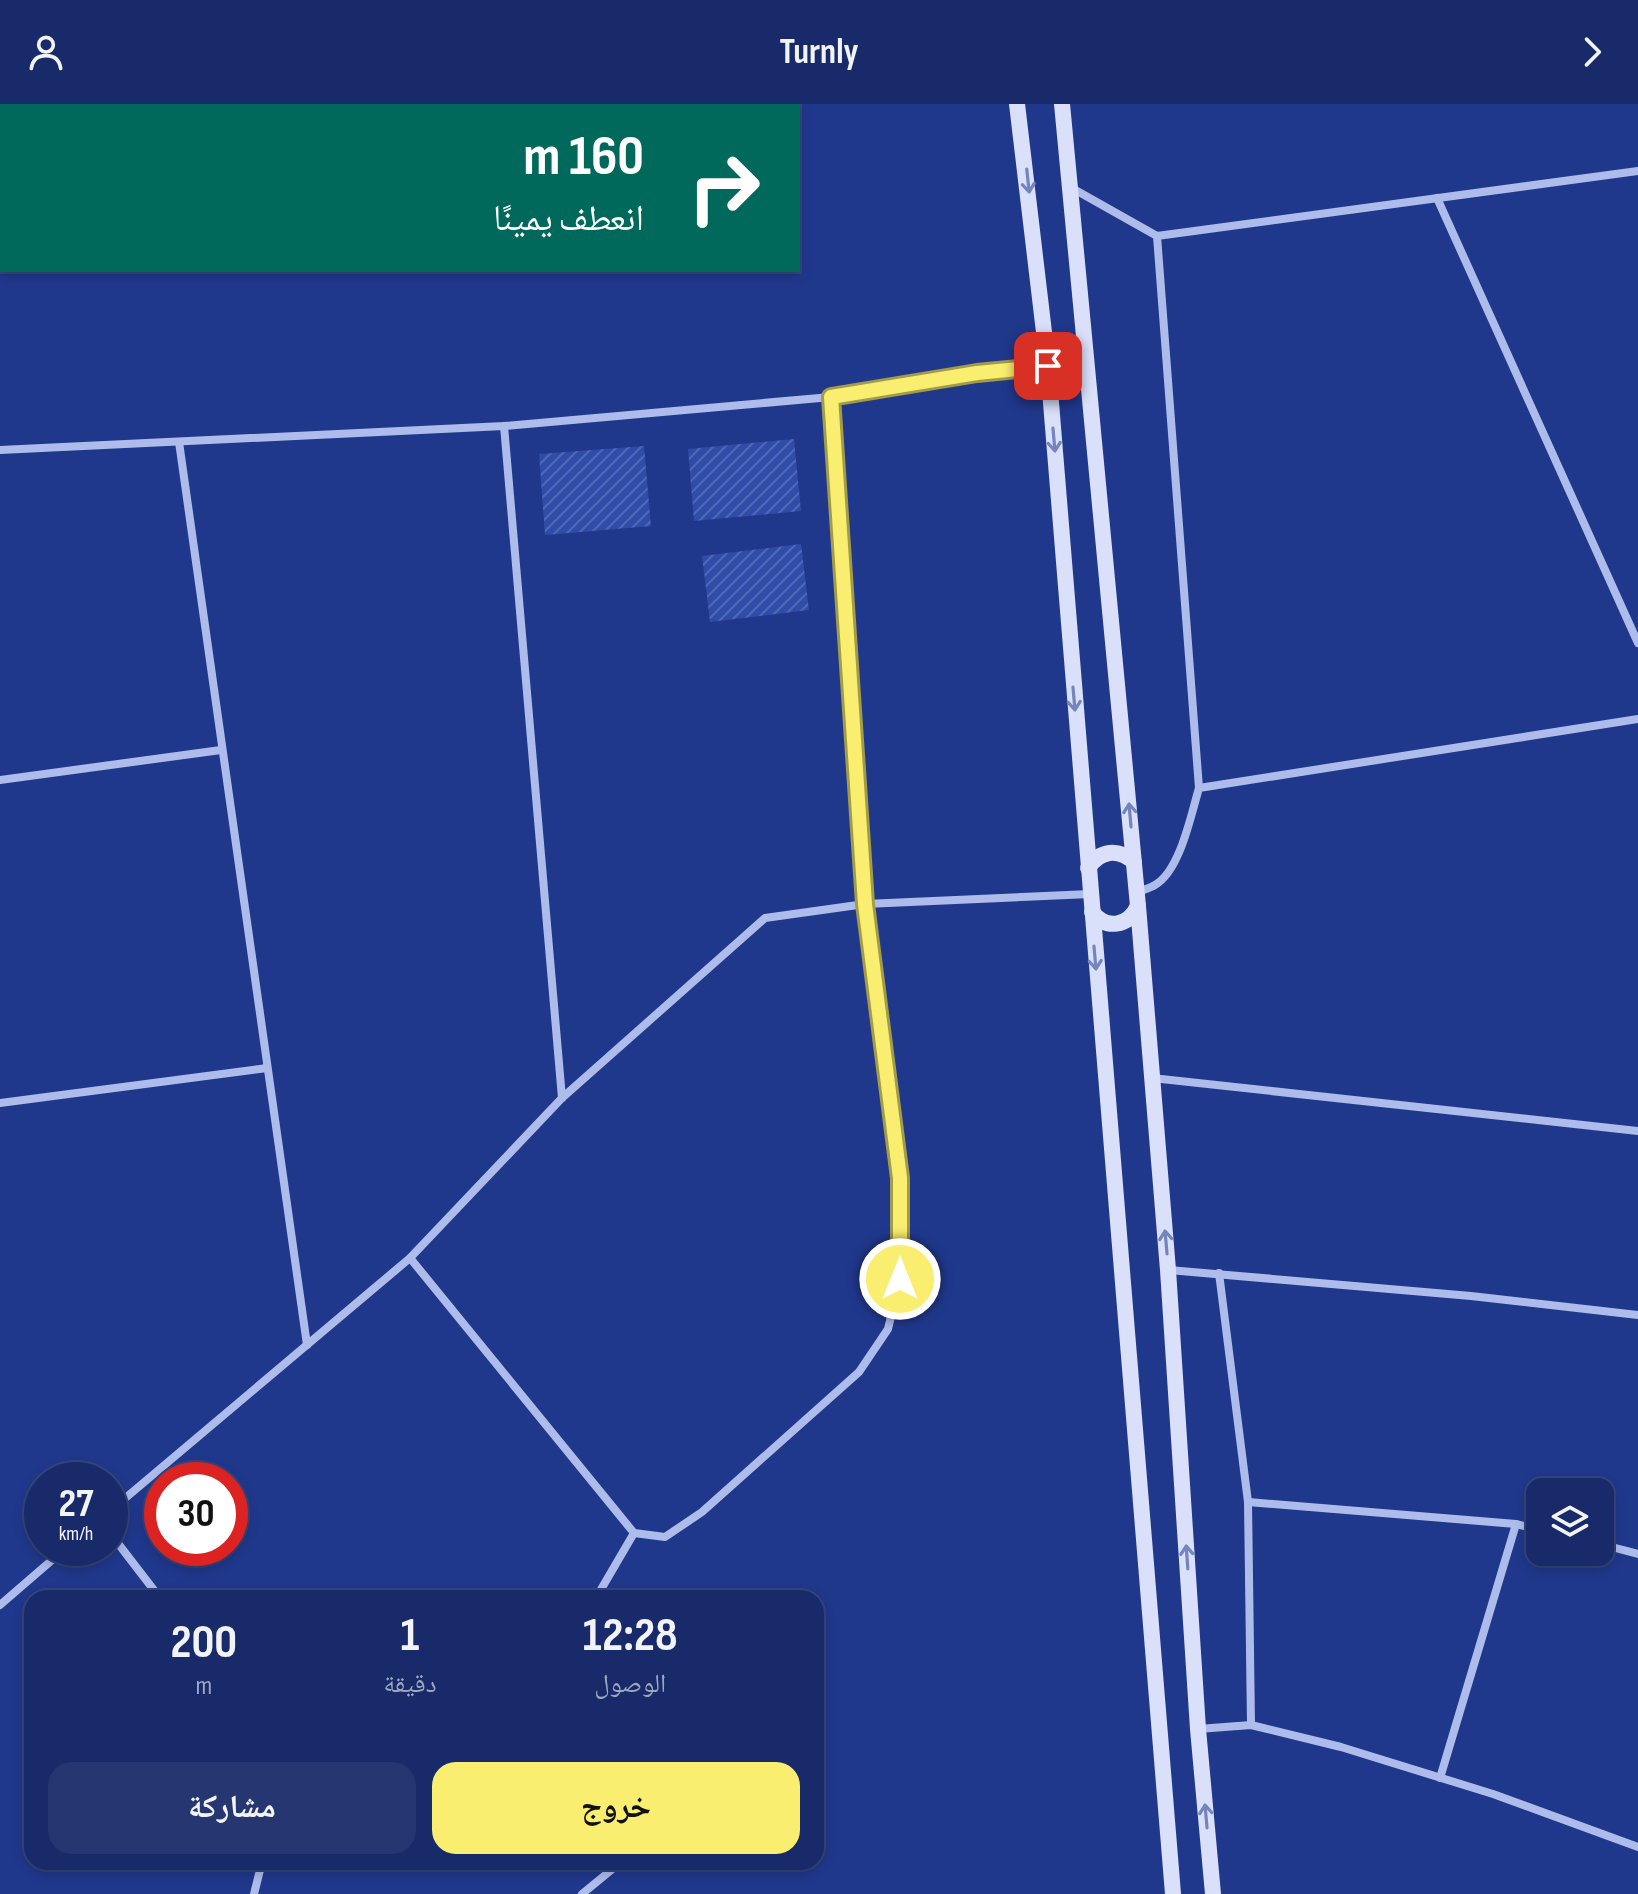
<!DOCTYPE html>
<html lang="ar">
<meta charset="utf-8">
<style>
:root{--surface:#182a69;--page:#253671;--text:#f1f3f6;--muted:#9fa7c0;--line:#36467d;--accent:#f9ee6f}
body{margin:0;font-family:"Sofia Sans Condensed","Noto Naskh Arabic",sans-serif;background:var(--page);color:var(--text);direction:rtl;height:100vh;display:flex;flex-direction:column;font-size:30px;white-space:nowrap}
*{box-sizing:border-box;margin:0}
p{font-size:26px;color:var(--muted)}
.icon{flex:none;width:44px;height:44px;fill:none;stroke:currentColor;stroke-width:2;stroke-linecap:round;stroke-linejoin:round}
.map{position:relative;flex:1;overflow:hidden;direction:ltr}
.sheet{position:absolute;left:24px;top:1486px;width:800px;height:280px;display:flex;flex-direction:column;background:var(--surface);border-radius:24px;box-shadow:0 4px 12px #0003,0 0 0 2px var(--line);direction:rtl}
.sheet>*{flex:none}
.guide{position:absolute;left:0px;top:0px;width:800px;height:168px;box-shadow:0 4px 12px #0003,0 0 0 2px var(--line);direction:rtl;background:#00695c;color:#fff;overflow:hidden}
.controls{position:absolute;left:1526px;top:1374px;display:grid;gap:16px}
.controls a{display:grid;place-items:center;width:88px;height:88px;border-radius:16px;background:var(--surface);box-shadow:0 4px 12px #0003,0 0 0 2px var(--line);font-size:40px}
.speed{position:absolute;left:24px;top:1358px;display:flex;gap:16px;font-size:40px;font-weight:700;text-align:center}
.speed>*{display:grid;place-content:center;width:104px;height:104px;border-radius:50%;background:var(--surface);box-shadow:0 4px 12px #0003,0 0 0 2px var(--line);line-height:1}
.speed small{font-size:20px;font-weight:400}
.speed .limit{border:12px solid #d22;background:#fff;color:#111}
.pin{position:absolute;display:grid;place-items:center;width:68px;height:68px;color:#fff;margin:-34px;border-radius:16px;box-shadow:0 4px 12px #0006}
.me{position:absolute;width:88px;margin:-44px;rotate:0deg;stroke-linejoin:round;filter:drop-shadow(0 0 6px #0008)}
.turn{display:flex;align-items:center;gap:28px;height:168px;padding:0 24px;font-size:36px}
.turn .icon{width:104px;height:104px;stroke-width:2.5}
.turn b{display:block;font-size:56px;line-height:68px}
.eta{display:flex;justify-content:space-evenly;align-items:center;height:136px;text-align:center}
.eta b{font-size:48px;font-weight:700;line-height:56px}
.action{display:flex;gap:16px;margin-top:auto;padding:16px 24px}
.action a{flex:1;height:92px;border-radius:24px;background:var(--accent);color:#111;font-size:32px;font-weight:700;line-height:92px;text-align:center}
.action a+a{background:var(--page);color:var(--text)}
header{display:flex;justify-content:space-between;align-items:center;height:104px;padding:0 24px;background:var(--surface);font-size:36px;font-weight:700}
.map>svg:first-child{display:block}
.building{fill:url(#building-hatch)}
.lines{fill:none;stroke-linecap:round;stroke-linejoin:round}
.street{stroke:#aebcec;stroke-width:8}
.secondary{stroke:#dae0f9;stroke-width:16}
.oneway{stroke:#7484bd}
.route-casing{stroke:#a29b48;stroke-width:20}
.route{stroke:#f9ee6f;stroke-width:14}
</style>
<header><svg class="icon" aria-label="forward" viewBox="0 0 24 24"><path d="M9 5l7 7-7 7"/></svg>Turnly<svg class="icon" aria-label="person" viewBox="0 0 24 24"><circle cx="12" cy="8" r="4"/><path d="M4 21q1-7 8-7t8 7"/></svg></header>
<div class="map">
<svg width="1638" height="1790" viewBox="0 0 1638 1790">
<defs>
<pattern id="building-hatch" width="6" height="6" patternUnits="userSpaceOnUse" patternTransform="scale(2)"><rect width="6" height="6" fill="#304ca9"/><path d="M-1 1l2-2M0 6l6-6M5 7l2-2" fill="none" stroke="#4f67b6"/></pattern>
</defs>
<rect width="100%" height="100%" fill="#20388c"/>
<g class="building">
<polygon points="794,335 801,407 694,417 688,345"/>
<polygon points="644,342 651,422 545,431 539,350"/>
<polygon points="801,440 809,506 710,518 702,452"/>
</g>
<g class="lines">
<g class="street">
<polyline points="1070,83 1157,132 1199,684"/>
<polyline points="1437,94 1638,539"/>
<polyline points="1157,132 1638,67"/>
<polyline points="504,322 562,994"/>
<polyline points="179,338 307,1241"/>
<polyline points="0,346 504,322 831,293"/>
<polyline points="0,676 221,646"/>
<path d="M1138 788C1143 786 1150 784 1155 781 1180 767 1191 711 1199 684L1638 615"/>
<polyline points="1152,974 1638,1027"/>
<polyline points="0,999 267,964"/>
<polyline points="410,1154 634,1429 665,1433 702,1408 859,1268 888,1225 900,1175 900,1074 865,800 831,293 977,269 1048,262"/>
<polyline points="1169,1166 1471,1192 1638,1211"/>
<polyline points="1219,1169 1248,1398 1251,1621"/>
<polyline points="1248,1398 1516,1420 1540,1426"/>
<polyline points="110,1407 410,1154 562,994 765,814 865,800 1090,790"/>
<polyline points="110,1429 160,1494"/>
<polyline points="1600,1440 1638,1450"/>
<polyline points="596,1494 634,1429"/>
<polyline points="0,1501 66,1444"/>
<polyline points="1198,1625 1251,1621 1341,1643 1493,1690 1638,1743"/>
<polyline points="1440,1674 1516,1420"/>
<polyline points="254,1790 262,1758"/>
<polyline points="582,1790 621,1758"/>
</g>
<g class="secondary">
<polyline points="1017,0 1048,262 1173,1790"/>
<polyline points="1062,0 1138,802 1168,1166 1198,1625 1213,1790"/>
<path d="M1088 764C1100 746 1118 744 1134 758"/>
<path d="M1092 808C1106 826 1128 823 1138 802"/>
</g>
</g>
<defs><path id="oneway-shaft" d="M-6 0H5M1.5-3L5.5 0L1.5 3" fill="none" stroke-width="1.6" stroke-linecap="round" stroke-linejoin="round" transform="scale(2)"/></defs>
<g class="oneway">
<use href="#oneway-shaft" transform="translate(1028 77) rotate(84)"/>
<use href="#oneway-shaft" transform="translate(1054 336) rotate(85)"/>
<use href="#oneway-shaft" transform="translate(1074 595) rotate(85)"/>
<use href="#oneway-shaft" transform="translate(1130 711) rotate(-95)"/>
<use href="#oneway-shaft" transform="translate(1095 854) rotate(85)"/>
<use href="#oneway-shaft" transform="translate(1166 1138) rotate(-95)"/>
<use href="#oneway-shaft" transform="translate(1187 1453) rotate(-94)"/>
<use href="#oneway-shaft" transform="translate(1206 1712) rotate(-95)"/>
</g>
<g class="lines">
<g class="route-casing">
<polyline id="route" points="900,1175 900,1074 865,800 831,293 977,269 1048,262"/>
</g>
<use href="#route" class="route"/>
</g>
</svg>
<div class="controls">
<a><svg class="icon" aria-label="layers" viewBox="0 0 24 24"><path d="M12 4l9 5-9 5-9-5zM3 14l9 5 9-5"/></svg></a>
</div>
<div class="speed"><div>27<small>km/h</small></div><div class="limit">30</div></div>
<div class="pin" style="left:1048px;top:262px;background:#d93025"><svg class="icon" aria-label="arrive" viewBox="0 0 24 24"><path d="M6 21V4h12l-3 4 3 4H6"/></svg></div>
<svg class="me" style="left:900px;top:1175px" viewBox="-20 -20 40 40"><circle r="17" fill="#f9ee6f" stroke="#fff" stroke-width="3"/><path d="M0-11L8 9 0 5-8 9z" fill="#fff"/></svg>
<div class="guide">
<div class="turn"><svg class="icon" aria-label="right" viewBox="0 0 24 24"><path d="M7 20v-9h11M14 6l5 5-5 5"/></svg><div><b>160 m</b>انعطف يمينًا</div></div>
</div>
<section class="sheet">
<div class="eta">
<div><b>12:28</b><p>الوصول</p></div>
<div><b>1</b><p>دقيقة</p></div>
<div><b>200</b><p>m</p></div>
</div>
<div class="action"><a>خروج</a><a>مشاركة</a></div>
</section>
</div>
